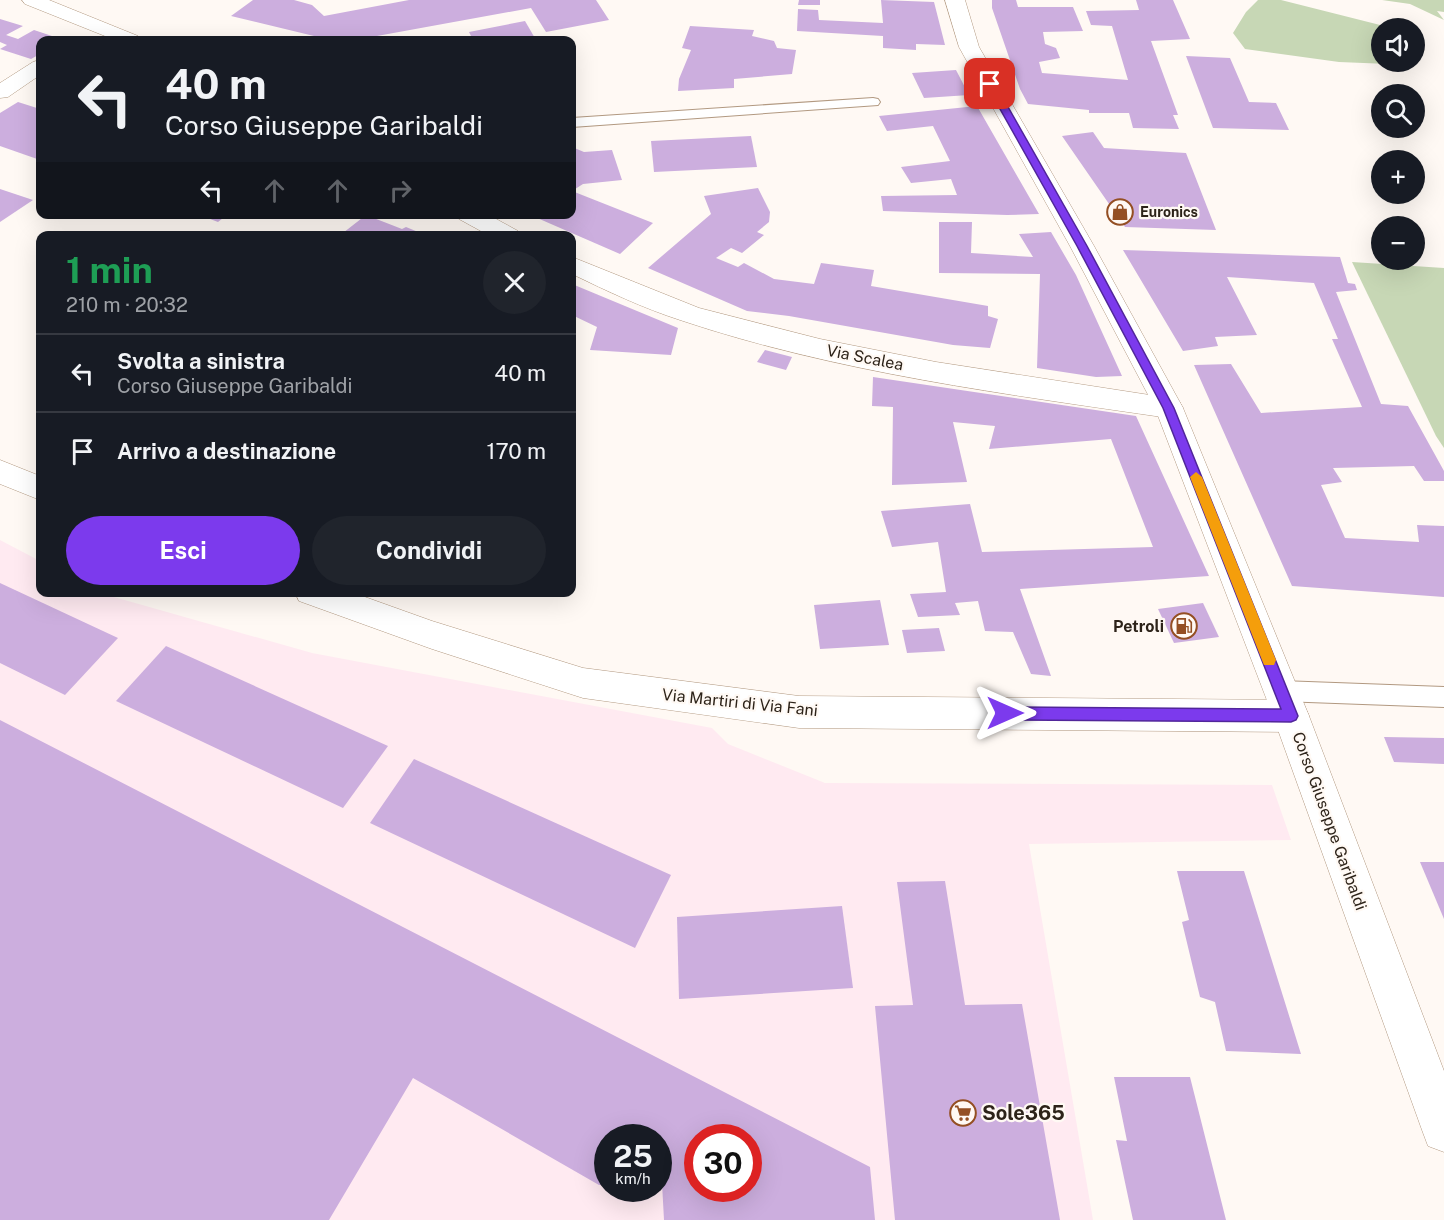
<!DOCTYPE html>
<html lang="it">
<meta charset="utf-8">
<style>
:root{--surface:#171b24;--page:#20242c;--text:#f1f3f6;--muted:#9ea1a6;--line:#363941;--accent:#7c3aed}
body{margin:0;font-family:"Public Sans",sans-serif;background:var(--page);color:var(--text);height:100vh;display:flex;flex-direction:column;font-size:22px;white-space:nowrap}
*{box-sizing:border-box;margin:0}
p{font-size:20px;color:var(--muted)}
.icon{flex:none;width:33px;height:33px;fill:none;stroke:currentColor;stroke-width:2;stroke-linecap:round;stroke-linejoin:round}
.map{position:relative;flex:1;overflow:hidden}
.side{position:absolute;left:36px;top:231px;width:540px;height:366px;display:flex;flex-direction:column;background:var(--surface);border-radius:12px;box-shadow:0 6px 24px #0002}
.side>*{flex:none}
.banner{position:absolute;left:36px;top:36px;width:540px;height:183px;border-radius:12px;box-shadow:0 6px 24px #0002;background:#171b24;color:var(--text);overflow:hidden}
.controls{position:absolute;left:1371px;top:18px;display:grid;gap:12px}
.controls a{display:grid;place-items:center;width:54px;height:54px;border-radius:50%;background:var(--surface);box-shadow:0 6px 24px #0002;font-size:30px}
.speed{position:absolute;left:594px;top:1124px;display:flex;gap:12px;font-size:30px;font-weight:700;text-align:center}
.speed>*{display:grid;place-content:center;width:78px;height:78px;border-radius:50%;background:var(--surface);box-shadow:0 6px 24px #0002;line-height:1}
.speed small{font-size:15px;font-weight:400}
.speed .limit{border:9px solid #d22;background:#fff;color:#111}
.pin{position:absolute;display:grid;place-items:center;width:51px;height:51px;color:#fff;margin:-26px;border-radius:12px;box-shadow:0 3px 9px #0006}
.me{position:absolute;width:66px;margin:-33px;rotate:90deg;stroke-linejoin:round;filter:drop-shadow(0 0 4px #0008)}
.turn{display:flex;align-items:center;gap:21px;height:126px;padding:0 30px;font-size:27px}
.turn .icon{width:78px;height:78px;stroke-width:2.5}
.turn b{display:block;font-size:42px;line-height:51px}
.lanes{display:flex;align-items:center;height:57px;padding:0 30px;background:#0003;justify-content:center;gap:30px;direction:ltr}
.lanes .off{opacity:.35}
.round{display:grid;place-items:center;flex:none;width:63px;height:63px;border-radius:32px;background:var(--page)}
.head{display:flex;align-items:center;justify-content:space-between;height:102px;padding:0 30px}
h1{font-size:36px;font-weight:700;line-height:45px;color:#1e9e55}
.action{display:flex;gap:12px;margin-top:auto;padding:12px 30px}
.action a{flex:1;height:69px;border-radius:36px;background:var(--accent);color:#fff;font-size:24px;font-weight:700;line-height:69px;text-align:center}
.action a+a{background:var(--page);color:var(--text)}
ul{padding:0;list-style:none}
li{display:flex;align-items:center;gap:18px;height:78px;padding:0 30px;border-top:2px solid var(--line)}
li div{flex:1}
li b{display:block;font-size:22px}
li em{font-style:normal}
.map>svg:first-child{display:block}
.industrial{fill:#ffeaf1;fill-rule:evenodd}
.green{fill:#c7d7b5}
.building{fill:#ccaede;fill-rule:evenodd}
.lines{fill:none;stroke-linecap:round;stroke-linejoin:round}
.service-casing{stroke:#b29981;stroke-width:2}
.minor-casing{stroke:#b29981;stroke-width:1}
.primary-casing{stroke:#b29981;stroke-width:1}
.service{fill:#fff;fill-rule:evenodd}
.minor{fill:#fff;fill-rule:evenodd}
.primary{fill:#fff;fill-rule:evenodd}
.route{fill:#7c3aed;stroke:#51269a;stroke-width:1.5}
.slow{fill:#f59e0b}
.labels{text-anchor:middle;stroke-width:4.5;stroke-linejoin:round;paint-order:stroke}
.far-poi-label{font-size:14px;font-weight:bold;fill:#2d2319;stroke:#fff9f4;text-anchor:start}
.street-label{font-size:16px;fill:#2d2319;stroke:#fff9f4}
.poi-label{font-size:16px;font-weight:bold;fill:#2d2319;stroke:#fff9f4;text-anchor:end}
.near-poi-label{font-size:20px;font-weight:bold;fill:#2d2319;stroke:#fff9f4;text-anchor:start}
</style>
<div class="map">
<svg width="1444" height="1220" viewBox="0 0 1444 1220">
<rect width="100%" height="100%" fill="#fff9f4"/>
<path class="industrial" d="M0 540 40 561V592L104 593 114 597 312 653 712 728 728 744 825 783 1272 785 1291 840 1029 844 1093 1220H0ZM608 1137H658V1188H608ZM698 1137H748V1188H698Z"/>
<g class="green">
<polygon points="1258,0 1281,0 1392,28 1382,28 1382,62 1413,62 1413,65 1339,62 1245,49 1233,33 1246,12"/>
<polygon points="1382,0 1444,0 1444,12 1437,11 1444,20 1410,4"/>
<polygon points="1352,262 1444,268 1444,448 1436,436"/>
</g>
<g class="building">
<polygon points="253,0 294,0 312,5 324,16 409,0 596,0 609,20 546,32 531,8 355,40 308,40 314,36 231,16"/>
<polygon points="799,0 820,0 820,5 798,5"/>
<polygon points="881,0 934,2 945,45 916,44 916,50 883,48 883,36 797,31 798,9 818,10 819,20 883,23"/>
<polygon points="992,0 1016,0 1018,7 1073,7 1083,31 1043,32 1045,44 1056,48 1060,58 1039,62 1042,73 1128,80 1112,26 1091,25 1086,11 1139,10 1136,0 1173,0 1190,39 1151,41 1178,115 1173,115 1179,129 1133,128 1129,113 1089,113 1089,110 1028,104 1020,89 992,8"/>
<polygon points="0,19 23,26 6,35 18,39 34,30 64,40 40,40 40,54 31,59 0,49 7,45 0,42"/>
<polygon points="525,21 536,40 473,40 469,32"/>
<polygon points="690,26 754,30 752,36 774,41 777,48 796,50 792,74 734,79 734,88 678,91 679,79 691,50 682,48"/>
<polygon points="1186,56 1230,58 1249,102 1276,103 1289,130 1213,128"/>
<polygon points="956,70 969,95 924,98 912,73"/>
<polygon points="18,102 40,109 40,160 0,146 0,113"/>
<polygon points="977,106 1039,214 1007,215 883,211 881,196 957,195 951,179 911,183 901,167 950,161 933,126 887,131 879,116"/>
<polygon points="1093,132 1104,148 1186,153 1216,230 1125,227 1062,136"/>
<polygon points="751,136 757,167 654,172 651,141"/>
<polygon points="572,147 584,152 612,150 622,180 583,184 572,191 653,223 620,254 528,214 572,214"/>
<polygon points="758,188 770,212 769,222 757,232 764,235 742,253 731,248 716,258 738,267 744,263 774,279 814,284 821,263 874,270 871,286 988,306 988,316 998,319 990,348 953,345 789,316 747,311 648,268 711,214 704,196"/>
<polygon points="0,189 33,200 0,222"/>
<polygon points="197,214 228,214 218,222"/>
<polygon points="366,215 402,229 406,227 428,236 339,236"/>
<polygon points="939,222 972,222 971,253 1033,257 1019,234 1051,232 1076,275 1122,376 1096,377 1037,368 1040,274 939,273"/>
<polygon points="1123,250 1340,257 1348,283 1355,284 1357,290 1336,292 1381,404 1408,406 1444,471 1444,481 1424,481 1414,466 1333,468 1342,482 1321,485 1345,538 1419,542 1417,525 1444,526 1444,597 1292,586 1194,365 1231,364 1261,413 1362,407 1332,339 1338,339 1314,283 1227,277 1257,335 1215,337 1218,346 1183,351"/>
<polygon points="572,284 678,328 671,355 590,350 597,327 572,315"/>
<polygon points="765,350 792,357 786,370 757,362"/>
<polygon points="873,377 1136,416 1209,576 1020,589 1051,676 1031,674 1013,632 985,631 978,601 955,603 960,615 918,617 910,594 946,592 938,542 892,547 881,511 970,504 982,552 1153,547 1111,439 989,449 995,426 953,422 967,482 892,485 893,407 872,406"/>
<polygon points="0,583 118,638 65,695 0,663"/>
<polygon points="880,600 889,645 820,649 814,605"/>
<polygon points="1203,603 1219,637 1174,643 1158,609"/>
<polygon points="939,628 945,651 907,653 902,630"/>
<polygon points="166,646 388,746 343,808 116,701"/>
<path d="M0 720 870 1167 875 1220H664L662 1183H658V1137H608V1184L599 1185 413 1078 329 1220H0ZM698 1137H748V1188H698Z"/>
<polygon points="1384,737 1444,738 1444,764 1394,762"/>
<polygon points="414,759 671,875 635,948 370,823"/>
<polygon points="1420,862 1444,862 1444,919"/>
<polygon points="1177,871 1244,871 1301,1054 1226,1051 1215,1002 1200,997 1182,922 1189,920"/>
<polygon points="945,881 965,1005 1022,1004 1060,1220 895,1220 875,1006 913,1005 897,882"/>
<polygon points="842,906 853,988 679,999 677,917"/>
<polygon points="1114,1077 1190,1077 1226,1220 1133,1220 1116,1140 1127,1141"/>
</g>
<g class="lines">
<g class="service-casing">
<g id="service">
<polygon points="873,98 878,99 880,102 878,105 572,127 572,118"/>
<polygon points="1281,681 1444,687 1444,707 1281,701 1273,698 1269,691 1273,684"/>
</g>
</g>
<g class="minor-casing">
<g id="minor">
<polygon points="22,0 49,0 138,36 141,40 115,40 25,4"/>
<polygon points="40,60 40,75 8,97 0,98 0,83 33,62"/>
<polygon points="456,214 487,214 518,231 521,236 490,236 459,219"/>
<path d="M572 257 699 308 820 339 936 362 1169 398 1179 401 1183 408 1179 415 1169 418C1006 394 838 373 680 320 643 308 607 291 572 274Z"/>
<polygon points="0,460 40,476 40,500 0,484"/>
<polygon points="295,592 351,592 432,621 583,668 799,696 1291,700 1304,705 1309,716 1304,727 1291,732 799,728 583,698 432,649 299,601"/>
</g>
</g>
<g class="primary-casing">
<polygon id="primary" points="945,0 965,0 979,47 1094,246 1183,408 1309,716 1444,1071 1444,1152 1428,1146 1422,1130 1273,716 1155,408 1070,246 959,47"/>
</g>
<use href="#service" class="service"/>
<use href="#minor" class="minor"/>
<use href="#primary" class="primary"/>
</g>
<polygon class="route" points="990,82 995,84 1087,246 1174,408 1298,716 1296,720 1291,722 1005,720 1000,718 998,713 1000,709 1005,707 1281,709 1163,408 1077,246 986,84"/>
<polygon class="slow" points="1196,472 1202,477 1276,660 1274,665 1264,665 1262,660 1190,477"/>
<defs>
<g id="shop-ring" transform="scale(1.35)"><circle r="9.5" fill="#fff9f4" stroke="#944f23" stroke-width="1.5"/><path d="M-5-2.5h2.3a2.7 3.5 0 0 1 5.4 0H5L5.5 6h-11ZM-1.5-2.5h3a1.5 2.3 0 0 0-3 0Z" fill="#944f23"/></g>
<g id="fuel-ring" transform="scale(1.35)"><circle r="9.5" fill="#fff9f4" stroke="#944f23" stroke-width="1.5"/><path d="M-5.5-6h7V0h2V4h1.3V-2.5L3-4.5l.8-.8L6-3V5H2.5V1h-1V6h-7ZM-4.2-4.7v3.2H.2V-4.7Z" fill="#944f23"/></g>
<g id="supermarket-ring" transform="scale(1.35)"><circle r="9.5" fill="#fff9f4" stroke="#944f23" stroke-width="1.5"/><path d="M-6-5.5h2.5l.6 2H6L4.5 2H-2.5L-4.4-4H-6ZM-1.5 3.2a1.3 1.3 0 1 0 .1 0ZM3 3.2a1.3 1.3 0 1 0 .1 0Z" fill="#944f23"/></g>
</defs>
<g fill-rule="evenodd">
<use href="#shop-ring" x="1120" y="212"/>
<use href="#fuel-ring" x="1184" y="626"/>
<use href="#supermarket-ring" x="963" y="1113"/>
</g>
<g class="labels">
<g class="far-poi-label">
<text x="1140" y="217">Euronics</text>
</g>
<g class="street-label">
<text transform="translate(865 357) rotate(11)" y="6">Via Scalea</text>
<text transform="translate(740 702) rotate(6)" y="6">Via Martiri di Via Fani</text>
<text transform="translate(1330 821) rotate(70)" y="6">Corso Giuseppe Garibaldi</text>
</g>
<g class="poi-label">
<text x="1164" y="632">Petroli</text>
</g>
<g class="near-poi-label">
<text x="982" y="1120">Sole365</text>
</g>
</g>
</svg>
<div class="controls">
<a><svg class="icon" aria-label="sound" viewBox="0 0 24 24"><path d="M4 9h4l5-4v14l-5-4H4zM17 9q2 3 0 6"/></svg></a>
<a><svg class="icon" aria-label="search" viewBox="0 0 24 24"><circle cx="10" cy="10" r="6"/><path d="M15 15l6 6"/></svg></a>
<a>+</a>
<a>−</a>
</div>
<div class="speed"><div>25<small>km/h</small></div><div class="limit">30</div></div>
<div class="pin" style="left:990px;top:84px;background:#d93025"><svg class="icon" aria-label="arrive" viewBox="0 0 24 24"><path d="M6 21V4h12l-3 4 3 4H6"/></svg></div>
<svg class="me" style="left:1005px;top:713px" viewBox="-20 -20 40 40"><path d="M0-17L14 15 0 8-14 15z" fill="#7c3aed" stroke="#fff" stroke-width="4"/></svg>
<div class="banner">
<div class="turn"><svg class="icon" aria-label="left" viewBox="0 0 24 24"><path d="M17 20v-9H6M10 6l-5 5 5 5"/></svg><div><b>40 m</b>Corso Giuseppe Garibaldi</div></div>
<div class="lanes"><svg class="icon" aria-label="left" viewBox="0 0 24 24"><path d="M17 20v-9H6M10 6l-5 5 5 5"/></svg><svg class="icon off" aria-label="ahead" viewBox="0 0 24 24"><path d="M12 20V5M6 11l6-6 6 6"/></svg><svg class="icon off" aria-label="ahead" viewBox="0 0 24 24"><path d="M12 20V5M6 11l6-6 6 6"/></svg><svg class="icon off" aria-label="right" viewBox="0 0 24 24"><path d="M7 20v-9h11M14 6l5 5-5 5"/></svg></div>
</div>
<section class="side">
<div class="head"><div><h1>1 min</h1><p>210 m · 20:32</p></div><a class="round"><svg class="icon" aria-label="close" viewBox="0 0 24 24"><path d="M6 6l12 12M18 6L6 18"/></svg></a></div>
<ul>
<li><svg class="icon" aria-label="left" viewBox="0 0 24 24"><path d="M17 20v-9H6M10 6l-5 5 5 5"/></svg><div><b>Svolta a sinistra</b><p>Corso Giuseppe Garibaldi</p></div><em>40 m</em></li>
<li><svg class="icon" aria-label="arrive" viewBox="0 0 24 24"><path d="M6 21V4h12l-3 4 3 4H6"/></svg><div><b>Arrivo a destinazione</b></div><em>170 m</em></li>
</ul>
<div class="action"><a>Esci</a><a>Condividi</a></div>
</section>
</div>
